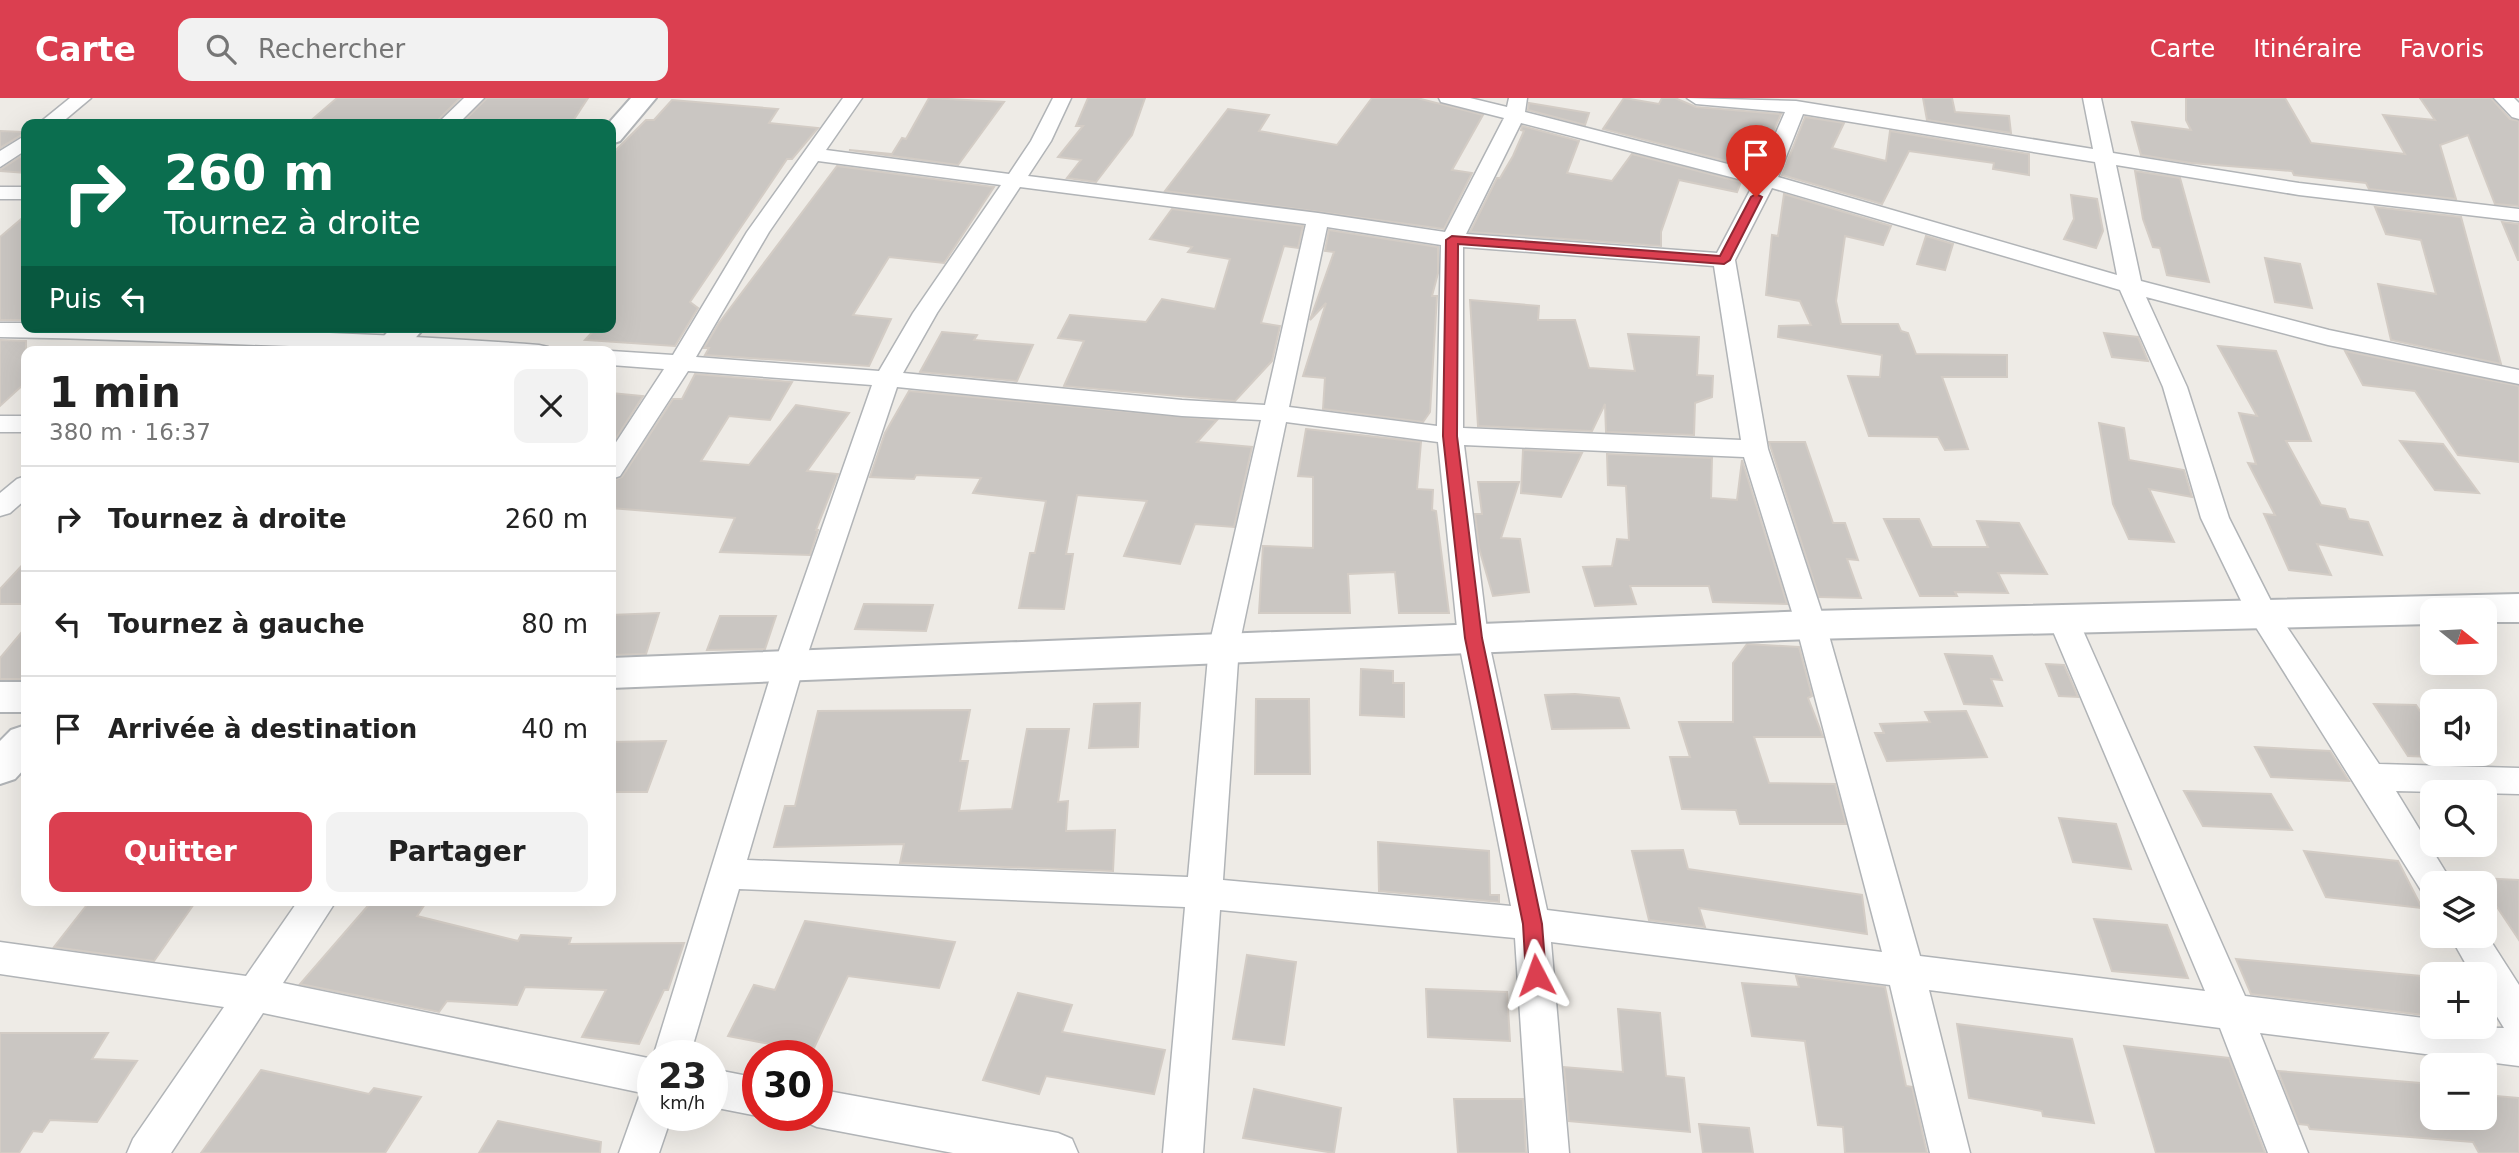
<!DOCTYPE html>
<html lang="fr">
<meta charset="utf-8">
<style>
:root{--surface:#fff;--page:#f2f2f2;--text:#222;--muted:#767676;--line:#e0e0e0;--accent:#db3f50}
body{margin:0;font-family:"DejaVu Sans",sans-serif;background:var(--page);color:var(--text);height:100vh;display:flex;flex-direction:column;font-size:26px;white-space:nowrap}
*{box-sizing:border-box;margin:0}
p{font-size:23px;color:var(--muted)}
.icon{flex:none;width:38px;height:38px;fill:none;stroke:currentColor;stroke-width:2;stroke-linecap:round;stroke-linejoin:round}
.map{position:relative;flex:1;overflow:hidden}
.details{position:absolute;left:21px;top:248px;width:595px;height:560px;display:flex;flex-direction:column;background:var(--surface);border-radius:14px;box-shadow:0 7px 28px #0002}
.details>*{flex:none}
.banner{position:absolute;left:21px;top:21px;width:595px;height:214px;border-radius:14px;box-shadow:0 7px 28px #0002;background:#0b6e4f;color:#fff;overflow:hidden}
.needle{width:46px;rotate:108deg}
.controls{position:absolute;left:2420px;top:500px;display:grid;gap:14px}
.controls a{display:grid;place-items:center;width:77px;height:77px;border-radius:14px;background:var(--surface);box-shadow:0 7px 28px #0002;font-size:35px}
.speed{position:absolute;left:637px;top:942px;display:flex;gap:14px;font-size:35px;font-weight:700;text-align:center}
.speed>*{display:grid;place-content:center;width:91px;height:91px;border-radius:50%;background:var(--surface);box-shadow:0 7px 28px #0002;line-height:1}
.speed small{font-size:18px;font-weight:400}
.speed .limit{border:10px solid #d22;background:#fff;color:#111}
.pin{position:absolute;display:grid;place-items:center;width:60px;height:60px;color:#fff;margin:-72px -30px;border-radius:50% 50% 50% 0;rotate:-45deg;box-shadow:0 0 7px #0007}
.pin .icon{rotate:45deg}
.me{position:absolute;width:77px;margin:-38px;rotate:356deg;stroke-linejoin:round;filter:drop-shadow(0 0 5px #0008)}
.turn{display:flex;align-items:center;gap:24px;height:147px;padding:0 28px;font-size:32px}
.turn .icon{width:91px;height:91px;stroke-width:2.5}
.turn b{display:block;font-size:49px;line-height:60px}
.then{display:flex;align-items:center;height:66px;padding:0 28px;background:#0003;gap:14px;font-size:26px}
.round{display:grid;place-items:center;flex:none;width:74px;height:74px;border-radius:14px;background:var(--page)}
.summary{display:flex;align-items:center;justify-content:space-between;height:119px;padding:0 28px}
h1{font-size:42px;font-weight:700;line-height:52px}
.cta{display:flex;gap:14px;margin-top:auto;padding:14px 28px}
.cta a{flex:1;height:80px;border-radius:14px;background:var(--accent);color:#fff;font-size:28px;font-weight:700;line-height:80px;text-align:center}
.cta a+a{background:var(--page);color:var(--text)}
ul{padding:0;list-style:none}
li{display:flex;align-items:center;gap:21px;height:105px;padding:0 28px;border-top:2px solid var(--line)}
li div{flex:1}
li b{display:block;font-size:26px}
li em{font-style:normal}
header{display:flex;align-items:center;gap:42px;box-sizing:border-box;height:98px;padding:0 35px;background:var(--accent);color:#fff}
header strong{font-size:33px}
nav{display:flex;gap:38px;margin-inline-start:auto;font-size:24px}
.search{width:490px;height:63px;background:var(--page);display:flex;align-items:center;gap:18px;box-sizing:border-box;padding:0 24px;border-radius:14px;color:var(--muted);font-size:26px}
.map>svg:first-child{display:block}
.building{fill:#cac6c2;stroke:#d3ccc5;stroke-width:2}
.lines{fill:none;stroke-linecap:round;stroke-linejoin:round}
.minor-casing{stroke:#b1b4b7;stroke-width:3}
.tertiary-casing{stroke:#b1b4b7;stroke-width:4}
.minor{fill:#fff;fill-rule:evenodd}
.tertiary{fill:#fff;fill-rule:evenodd}
.route{fill:#db3f50;stroke:#8e2934;stroke-width:2}
</style>
<header>
<strong>Carte</strong>
<div class="search"><svg class="icon" aria-label="search" viewBox="0 0 24 24"><circle cx="10" cy="10" r="6"/><path d="M15 15l6 6"/></svg>Rechercher</div>
<nav><a>Carte</a><a>Itinéraire</a><a>Favoris</a></nav>
</header>
<div class="map">
<svg width="2519" height="1055" viewBox="0 0 2519 1055">
<rect width="100%" height="100%" fill="#eeebe6"/>
<g class="building">
<polygon points="337,0 460,0 434,26 307,26"/>
<polygon points="487,0 588,0 571,26 461,26"/>
<polygon points="929,0 1004,4 958,67 849,52 892,56 902,40 906,41"/>
<polygon points="1088,0 1145,0 1132,37 1096,84 1067,80 1081,62 1058,59 1083,28 1076,28"/>
<polygon points="1372,0 1417,0 1483,17 1452,72 1472,75 1444,131 1165,93 1228,11 1269,17 1259,33 1337,47"/>
<polygon points="1624,0 1659,6 1662,0 1675,0 1696,9 1781,16 1757,71 1603,31"/>
<polygon points="1923,0 1952,0 1955,14 2009,18 2011,35 1927,22"/>
<polygon points="2186,0 2285,0 2311,45 2405,56 2383,17 2435,22 2420,0 2491,0 2510,21 2519,23 2519,108 2495,106 2468,37 2440,47 2456,101 2369,91 2366,85 2294,77 2292,73 2191,65 2141,57 2132,24 2191,32 2186,22"/>
<polygon points="672,2 778,11 769,25 818,30 792,61 787,61 690,204 698,210 675,248 585,242 597,229 611,229 611,57 646,22 654,22"/>
<polygon points="1529,5 1589,15 1585,27 1528,12"/>
<polygon points="1805,19 1844,25 1832,50 1886,63 1890,33 2029,56 2029,77 1993,71 1994,65 1909,53 1882,106 1782,77"/>
<polygon points="1522,28 1579,43 1567,75 1612,83 1632,56 1741,84 1737,94 1679,82 1661,134 1661,148 1470,134 1497,80 1500,80 1513,58 1524,33 1521,32"/>
<polygon points="0,33 26,34 0,50"/>
<polygon points="26,55 26,75 0,73 0,72"/>
<polygon points="837,68 994,89 944,165 889,159 853,217 891,221 869,268 705,257 709,250 704,250 719,225"/>
<polygon points="2135,73 2180,80 2209,184 2167,177 2160,150 2153,149 2143,121"/>
<polygon points="1784,96 1891,128 1883,147 1845,138 1836,203 1841,226 1898,226 1901,233 1908,235 1916,256 2007,257 2007,279 1942,279 1968,351 1945,352 1938,339 1869,338 1848,278 1880,279 1882,257 1778,239 1779,228 1811,227 1800,203 1766,197 1772,137 1778,138"/>
<polygon points="2071,97 2097,101 2103,133 2096,150 2064,141 2074,121"/>
<polygon points="2375,109 2461,119 2501,266 2391,242 2378,186 2436,196 2421,142 2386,136"/>
<polygon points="1172,111 1303,128 1298,150 1284,148 1261,225 1280,228 1272,263 1235,303 1064,288 1084,243 1058,240 1070,217 1146,224 1162,201 1215,211 1230,161 1188,154 1192,149 1150,141"/>
<polygon points="26,117 26,222 0,222 0,139"/>
<polygon points="2502,124 2519,126 2519,162 2518,162"/>
<polygon points="1329,132 1438,149 1438,175 1432,198 1437,198 1430,314 1423,324 1323,311 1325,280 1303,278 1326,205 1310,222 1334,154 1325,153"/>
<polygon points="1926,138 1953,146 1945,172 1917,166"/>
<polygon points="2265,160 2300,166 2312,210 2275,204"/>
<polygon points="1470,202 1539,208 1538,222 1575,222 1589,270 1635,273 1628,236 1699,239 1697,277 1713,278 1712,299 1695,305 1694,337 1606,334 1605,306 1592,333 1478,328"/>
<polygon points="942,234 977,237 974,242 1033,247 1017,283 920,274"/>
<polygon points="2104,235 2138,239 2148,263 2112,259"/>
<polygon points="0,242 26,243 26,284 0,308"/>
<polygon points="2218,248 2276,253 2311,343 2286,343 2321,407 2345,411 2349,421 2368,424 2382,457 2317,446 2331,477 2289,472 2264,416 2275,417 2248,365 2256,366 2239,315 2257,318"/>
<polygon points="2345,253 2519,288 2519,364 2458,357 2415,293 2363,287"/>
<polygon points="695,276 792,284 770,322 729,318 701,363 749,367 796,307 849,315 807,373 838,376 816,432 818,432 810,457 720,454 735,420 611,410 611,383 622,379 673,301 682,301"/>
<polygon points="909,293 1217,322 1197,344 1252,349 1234,429 1195,426 1180,466 1124,458 1147,403 1077,397 1066,456 1073,456 1064,511 1019,510 1030,455 1035,455 1046,403 973,395 981,380 916,377 914,381 870,379 885,335"/>
<polygon points="611,295 643,298 611,348"/>
<polygon points="2099,325 2124,330 2129,362 2184,372 2192,399 2149,391 2174,444 2129,441 2113,406"/>
<polygon points="1306,331 1421,344 1417,391 1433,392 1432,412 1436,413 1449,515 1399,515 1395,474 1348,476 1350,515 1259,515 1263,448 1313,450 1313,379 1298,378"/>
<polygon points="2400,343 2443,346 2479,395 2435,392"/>
<polygon points="1769,344 1805,344 1833,425 1845,425 1858,462 1847,461 1861,500 1819,499"/>
<polygon points="1523,352 1582,355 1561,399 1521,395"/>
<polygon points="1607,356 1712,360 1711,400 1737,402 1742,362 1787,506 1713,504 1709,488 1630,488 1636,506 1595,508 1583,469 1612,468 1617,441 1629,442 1626,388 1608,387"/>
<polygon points="1478,384 1519,384 1501,440 1520,441 1529,494 1493,498 1479,450 1475,416 1482,416"/>
<polygon points="1884,421 1919,421 1932,449 1988,449 1977,423 2019,425 2047,476 1998,475 2008,495 1955,494 1957,498 1920,498"/>
<polygon points="26,463 26,506 0,506 0,491"/>
<polygon points="864,506 933,507 926,533 855,531"/>
<polygon points="659,515 646,556 611,557 611,517"/>
<polygon points="720,518 776,518 765,551 707,552"/>
<polygon points="26,529 26,581 0,581 0,560"/>
<polygon points="1747,546 1799,549 1812,598 1808,600 1823,639 1754,639 1769,685 1835,686 1846,726 1740,726 1736,712 1682,711 1670,659 1690,659 1679,624 1733,624 1733,565"/>
<polygon points="1945,556 1992,558 2002,582 1991,581 2002,608 1964,606"/>
<polygon points="2046,566 2064,567 2078,599 2059,598"/>
<polygon points="1361,571 1393,573 1393,585 1404,585 1404,619 1360,617"/>
<polygon points="1575,596 1619,600 1629,630 1552,631 1545,597"/>
<polygon points="1256,601 1309,601 1310,676 1255,676"/>
<polygon points="1140,605 1138,649 1089,650 1094,606"/>
<polygon points="2374,606 2416,607 2432,631 2432,659 2408,658"/>
<polygon points="970,612 960,663 968,663 959,713 1012,711 1027,631 1069,631 1058,704 1068,703 1066,733 1115,732 1113,773 900,765 904,746 774,749 785,708 795,708 818,613"/>
<polygon points="1966,613 1987,659 1887,663 1875,635 1884,635 1880,626 1930,624 1925,614"/>
<polygon points="666,643 647,694 611,694 611,644"/>
<polygon points="2255,649 2330,653 2349,683 2271,679"/>
<polygon points="2184,693 2271,696 2292,732 2203,728"/>
<polygon points="2059,720 2116,726 2131,771 2073,764"/>
<polygon points="1378,744 1489,753 1490,797 1499,797 1499,804 1379,793"/>
<polygon points="1683,752 1688,771 1862,797 1867,836 1699,810 1705,829 1649,822 1632,753"/>
<polygon points="2304,753 2398,763 2422,810 2326,799"/>
<polygon points="2478,780 2519,782 2519,842 2485,791 2485,786"/>
<polygon points="90,803 196,803 154,863 54,849"/>
<polygon points="372,803 427,803 417,818 518,843 521,837 571,840 569,846 684,845 668,892 664,892 639,946 582,939 606,892 525,889 517,907 447,903 439,914 300,886"/>
<polygon points="2094,821 2167,827 2188,880 2112,873"/>
<polygon points="805,823 955,844 939,890 848,878 812,954 728,938 754,887 775,892"/>
<polygon points="1247,857 1296,864 1284,947 1233,941"/>
<polygon points="2236,861 2432,879 2432,918 2251,896"/>
<polygon points="1796,878 1885,889 1906,988 1912,989 1927,1055 1845,1055 1843,1029 1818,1027 1805,943 1752,938 1742,885 1799,889"/>
<polygon points="1426,891 1507,894 1510,943 1428,939"/>
<polygon points="1018,895 1072,907 1062,934 1165,952 1154,996 1046,978 1039,996 983,982"/>
<polygon points="1618,911 1660,915 1666,978 1684,980 1690,1034 1569,1023 1564,969 1623,974"/>
<polygon points="1957,926 2072,941 2094,1025 2043,1018 2042,1013 1969,1000"/>
<polygon points="0,935 108,935 92,961 137,963 97,1024 50,1022 42,1034 33,1033 19,1055 0,1055"/>
<polygon points="2124,948 2229,960 2265,1055 2156,1055"/>
<polygon points="261,972 369,996 374,990 421,999 385,1055 201,1055"/>
<polygon points="2278,973 2432,986 2432,1020 2485,1020 2485,997 2519,1000 2519,1055 2479,1055 2473,1044 2310,1031 2308,1027 2299,1026"/>
<polygon points="1254,991 1341,1010 1334,1055 1243,1040"/>
<polygon points="1454,1001 1523,1001 1526,1055 1458,1055"/>
<polygon points="498,1023 601,1044 600,1055 479,1055"/>
<polygon points="1699,1026 1749,1030 1753,1055 1703,1055"/>
</g>
<g class="lines">
<g class="minor-casing">
<g id="minor">
<polygon points="70,0 91,0 60,26 38,26"/>
<polygon points="464,0 484,0 458,26 437,26"/>
<path d="M843 0H862L826 52 1009 76 1031 43 1053 0H1071L1051 43 1028 78 1318 115 1445 134 1504 20 1441 4 1439 0H1470L1507 9 1509 0H1527L1525 14 1759 74 1785 14 1696 6 1687 0 1796 3 2093 51 2083 0H2101L2113 55 2299 85 2519 111V123L2299 97 2116 67 2141 183 2329 232 2519 272V286L2328 247 2146 199 2187 289 2229 420 2275 511 2379 666 2519 670V696L2396 693 2453 786H2432V800L2424 797 2247 515 2201 420 2163 289 2120 192 1772 90 1735 162 1768 351 1826 527 1920 858 2205 893 2047 519 2052 512 2062 508 2072 512 2077 519 2245 898 2432 921V929L2504 930 2485 899V877H2472L2450 838H2485V834L2519 887V968L2260 935 2308 1055H2268L2220 930 1929 892 1970 1055H1930L1890 887 1551 844 1569 1055H1529L1515 840 1220 812 1203 1055H1163L1185 809 739 791 690 957 653 959 774 567 872 287 688 273 620 378 611 381V352L664 271 611 267V254H607L611 253 673 257 747 134ZM1803 16 2095 64 2117 177 1778 79ZM1521 25 1754 85 1717 155 1466 136ZM818 63 1001 87 913 215 879 273 696 259 769 134ZM1020 89 1306 126 1265 307 1182 302 903 275 937 215ZM1327 129 1441 147 1437 328 1289 309ZM1463 149 1714 168 1741 342 1463 330ZM897 289 1182 318 1261 322 1209 548 1188 779 747 762 804 567ZM1286 324 1438 344 1458 540 1511 808 1223 782 1239 548ZM1464 347 1744 359 1796 527 1882 854 1547 812 1488 540Z"/>
<polygon points="2494,0 2514,0 2519,5 2519,21 2512,19"/>
<polygon points="26,37 26,52 0,69 0,53"/>
<rect x="0" y="89" width="26" height="12"/>
<path d="M0 225H26V229C198 229 368 234 539 247L548 249 551 254C367 254 184 242 0 239Z"/>
<rect x="0" y="318" width="26" height="16"/>
<polygon points="26,378 26,401 10,415 0,418 0,395 17,381"/>
<polygon points="298,803 336,803 283,885 653,961 653,1017 672,1017 659,1055 619,1055 639,999 647,996 263,915 171,1055 127,1055 133,1041 224,909 0,876 0,844 246,878"/>
<polygon points="712,971 758,980 758,1017 761,1017 758,1018 712,1009"/>
<polygon points="817,991 1058,1035 1072,1041 1078,1055 953,1055 817,1029 803,1023 800,1017 817,1017"/>
</g>
</g>
<g class="tertiary-casing">
<g id="tertiary">
<polygon points="631,0 656,0 620,43 611,46 611,26 608,26"/>
<polygon points="392,229 425,229 403,254 370,254"/>
<polygon points="2519,496 2519,524 2485,524 2485,513 2432,513 2432,526 1811,541 611,590 611,560 1811,513"/>
<rect x="0" y="584" width="26" height="30"/>
<polygon points="26,627 26,669 15,681 0,686 0,643 11,632"/>
</g>
</g>
<use href="#minor" class="minor"/>
<use href="#tertiary" class="tertiary"/>
</g>
<polygon class="route" points="1756,96 1762,99 1730,162 1724,166 1458,146 1457,338 1482,540 1542,826 1546,877 1543,883 1536,886 1529,883 1526,877 1523,826 1465,540 1443,338 1446,142 1452,138 1720,158 1751,99"/>
</svg>
<div class="controls">
<a><svg class="needle" viewBox="-14 -14 28 28"><path d="M0-13l5 13h-10z" fill="#e53935"/><path d="M0 13l5-13h-10z" fill="#767676"/></svg></a>
<a><svg class="icon" aria-label="sound" viewBox="0 0 24 24"><path d="M4 9h4l5-4v14l-5-4H4zM17 9q2 3 0 6"/></svg></a>
<a><svg class="icon" aria-label="search" viewBox="0 0 24 24"><circle cx="10" cy="10" r="6"/><path d="M15 15l6 6"/></svg></a>
<a><svg class="icon" aria-label="layers" viewBox="0 0 24 24"><path d="M12 4l9 5-9 5-9-5zM3 14l9 5 9-5"/></svg></a>
<a>+</a>
<a>−</a>
</div>
<div class="speed"><div>23<small>km/h</small></div><div class="limit">30</div></div>
<div class="pin" style="left:1756px;top:99px;background:#d93025"><svg class="icon" aria-label="arrive" viewBox="0 0 24 24"><path d="M6 21V4h12l-3 4 3 4H6"/></svg></div>
<svg class="me" style="left:1536px;top:877px" viewBox="-20 -20 40 40"><path d="M0-17L14 15 0 8-14 15z" fill="#db3f50" stroke="#fff" stroke-width="4"/></svg>
<div class="banner">
<div class="turn"><svg class="icon" aria-label="right" viewBox="0 0 24 24"><path d="M7 20v-9h11M14 6l5 5-5 5"/></svg><div><b>260 m</b>Tournez à droite</div></div>
<div class="then">Puis<svg class="icon" aria-label="left" viewBox="0 0 24 24"><path d="M17 20v-9H6M10 6l-5 5 5 5"/></svg></div>
</div>
<section class="details">
<div class="summary"><div><h1>1 min</h1><p>380 m · 16:37</p></div><a class="round"><svg class="icon" aria-label="close" viewBox="0 0 24 24"><path d="M6 6l12 12M18 6L6 18"/></svg></a></div>
<ul>
<li><svg class="icon" aria-label="right" viewBox="0 0 24 24"><path d="M7 20v-9h11M14 6l5 5-5 5"/></svg><div><b>Tournez à droite</b></div><em>260 m</em></li>
<li><svg class="icon" aria-label="left" viewBox="0 0 24 24"><path d="M17 20v-9H6M10 6l-5 5 5 5"/></svg><div><b>Tournez à gauche</b></div><em>80 m</em></li>
<li><svg class="icon" aria-label="arrive" viewBox="0 0 24 24"><path d="M6 21V4h12l-3 4 3 4H6"/></svg><div><b>Arrivée à destination</b></div><em>40 m</em></li>
</ul>
<div class="cta"><a>Quitter</a><a>Partager</a></div>
</section>
</div>
